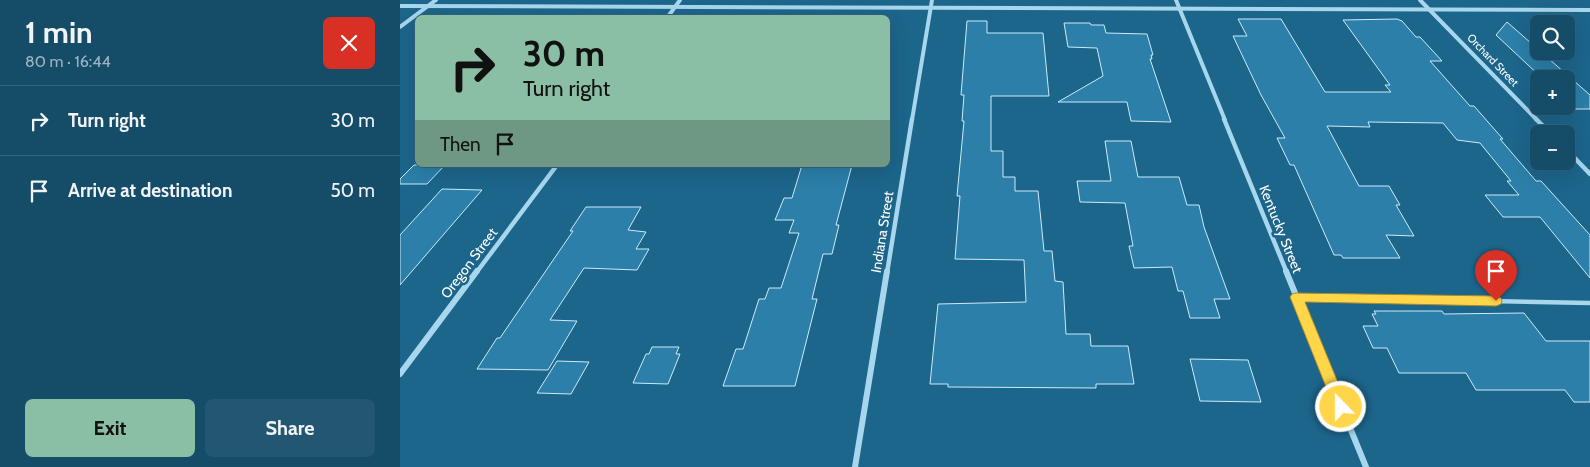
<!DOCTYPE html>
<meta charset="utf-8">
<style>
:root{--surface:#154c68;--page:#225671;--text:#f1f3f6;--muted:#9db4c0;--line:#34637c;--accent:#8abfa5}
body{margin:0;font-family:Cabin,sans-serif;background:var(--page);color:var(--text);height:100vh;display:flex;flex-direction:column;font-size:19px;white-space:nowrap}
*{box-sizing:border-box;margin:0}
p{font-size:16px;color:var(--muted)}
.icon{flex:none;width:28px;height:28px;fill:none;stroke:currentColor;stroke-width:2;stroke-linecap:round;stroke-linejoin:round}
.map{position:relative;flex:1;overflow:hidden}
.drawer{display:flex;flex-direction:column;background:var(--surface);width:400px}
.drawer>*{flex:none}
.banner{position:absolute;left:15px;top:15px;width:475px;height:152px;border-radius:8px;box-shadow:0 5px 20px #0002,0 0 0 1px var(--line);background:#8abfa5;color:#111;overflow:hidden}
.controls{position:absolute;left:1130px;top:15px;display:grid;gap:10px}
.controls a{display:grid;place-items:center;width:45px;height:45px;border-radius:8px;background:var(--surface);box-shadow:0 5px 20px #0002,0 0 0 1px var(--line);font-size:25px}
.pin{position:absolute;display:grid;place-items:center;width:42px;height:42px;color:#fff;margin:-51px -21px;border-radius:50% 50% 50% 0;rotate:-45deg;box-shadow:0 0 5px #0007}
.pin .icon{rotate:45deg}
.me{position:absolute;width:55px;margin:-28px;rotate:338deg;stroke-linejoin:round;filter:drop-shadow(0 0 4px #0008)}
.turn{display:flex;align-items:center;gap:18px;height:105px;padding:0 25px;font-size:22px}
.turn .icon{width:65px;height:65px;stroke-width:2.5}
.turn b{display:block;font-size:35px;line-height:42px}
.then{display:flex;align-items:center;height:48px;padding:0 25px;background:#0003;gap:10px;font-size:19px}
.round{display:grid;place-items:center;flex:none;width:52px;height:52px;border-radius:8px;background:var(--page)}
.headline{display:flex;align-items:center;justify-content:space-between;height:85px;padding:0 25px}
h1{font-size:30px;font-weight:700;line-height:38px}
.button{display:flex;gap:10px;margin-top:auto;padding:10px 25px}
.button a{flex:1;height:58px;border-radius:8px;background:var(--accent);color:#111;font-size:20px;font-weight:700;line-height:58px;text-align:center}
.button a+a{background:var(--page);color:var(--text)}
ul{padding:0;list-style:none}
li{display:flex;align-items:center;gap:15px;height:70px;padding:0 25px;border-top:1px solid var(--line)}
li div{flex:1}
li b{display:block;font-size:19px}
li em{font-style:normal}
main{display:flex;flex:1;min-height:0}
.map>svg:first-child{display:block}
.building{fill:#2b7fa9;stroke:#cdebf9}
.lines{fill:none;stroke-linecap:round;stroke-linejoin:round}
.lane{stroke:#a7d6ed;stroke-width:4.5}
.street-far2{stroke:#a7d6ed;stroke-width:4}
.street-far1{stroke:#a7d6ed;stroke-width:4.5}
.street{stroke:#a7d6ed;stroke-width:6}
.route{fill:#ffd54a;stroke:#a68a30}
.labels{text-anchor:middle;stroke-width:5;stroke-linejoin:round;paint-order:stroke}
.far-street-label{font-size:11px;fill:#fff;stroke:#1c658b}
.street-label{font-size:14px;fill:#fff;stroke:#1c658b}
</style>
<main>
<section class="drawer">
<div class="headline"><div><h1>1 min</h1><p>80 m · 16:44</p></div><a class="round" style="background:#d93025;color:#fff"><svg class="icon" aria-label="close" viewBox="0 0 24 24"><path d="M6 6l12 12M18 6L6 18"/></svg></a></div>
<ul>
<li><svg class="icon" aria-label="right" viewBox="0 0 24 24"><path d="M7 20v-9h11M14 6l5 5-5 5"/></svg><div><b>Turn right</b></div><em>30 m</em></li>
<li><svg class="icon" aria-label="arrive" viewBox="0 0 24 24"><path d="M6 21V4h12l-3 4 3 4H6"/></svg><div><b>Arrive at destination</b></div><em>50 m</em></li>
</ul>
<div class="button"><a>Exit</a><a>Share</a></div>
</section>
<div class="map">
<svg width="1190" height="467" viewBox="0 0 1190 467">
<rect width="100%" height="100%" fill="#1c658b"/>
<g class="building">
<polygon points="838,19 881,19 925,92 991,92 985,85 990,85 943,20 997,19 1002,21 1016,37 1020,37 1042,61 1030,61 1070,106 1074,106 1088,122 1103,139 1100,139 1136,181 1141,181 1190,235 1190,278 1140,217 1103,217 1085,195 1119,195 1107,181 1111,181 1080,143 1057,140 1043,123 968,122 970,127 927,126 959,186 989,186 1000,205 996,205 1014,236 986,235 1000,258 943,258 941,255 934,255 894,165 890,165 877,138 885,138 861,95 833,36 847,36"/>
<polygon points="567,21 587,21 587,33 643,33 649,96 591,96 591,151 603,151 603,177 615,177 615,191 638,191 644,251 652,251 655,281 663,282 666,334 690,334 691,346 728,346 734,384 696,384 696,388 548,387 548,384 530,384 538,304 626,302 624,260 555,259 560,196 557,196 564,121 562,121 564,95 561,95"/>
<polygon points="1107,22 1190,95 1190,109 1175,109 1166,101 1166,79 1143,79 1096,35"/>
<polygon points="664,23 690,23 691,25 704,25 706,33 747,34 753,55 751,55 752,59 750,59 771,122 731,121 727,102 658,102 703,76 697,48 668,47"/>
<polygon points="705,141 731,141 738,177 779,177 787,205 799,205 804,227 830,299 814,299 820,318 790,318 783,291 778,291 772,267 734,268 729,246 733,246 725,203 680,202 677,181 711,181"/>
<polygon points="14,165 45,165 27,184 0,184 0,179"/>
<polygon points="402,165 452,165 436,225 439,225 432,254 423,254 412,299 417,299 395,386 323,386 336,349 343,349 359,299 365,299 369,288 381,288 399,233 389,233 394,220 375,220 384,198 392,198"/>
<polygon points="42,189 82,190 0,285 0,235"/>
<polygon points="186,207 241,207 228,230 246,232 236,249 249,249 237,270 184,268 150,320 177,321 148,370 77,369 97,338 100,338 173,231 170,231"/>
<polygon points="974,311 1042,311 1044,314 1124,313 1146,341 1190,341 1190,402 1174,402 1165,390 1076,390 1066,373 999,373 987,348 973,348 963,326 978,326 972,314 976,314"/>
<polygon points="252,347 279,347 276,354 280,354 268,384 233,383 246,354 249,354"/>
<polygon points="790,359 848,360 861,402 800,401"/>
<polygon points="157,361 189,362 171,394 137,393"/>
</g>
<g class="lines">
<polyline class="lane" points="897,297 1190,303"/>
<g class="street-far2">
<polyline points="776,0 825,120"/>
<polyline points="1020,0 1137,120"/>
<polyline points="0,6 1190,10"/>
<polyline points="267,18 280,0"/>
<polyline points="0,27 36,0"/>
<polyline points="512,120 532,0"/>
</g>
<g class="street-far1">
<polyline points="824,119 887,273"/>
<polyline points="1136,119 1151,134"/>
<polyline points="1166,149 1190,174"/>
<polyline points="76,273 157,165"/>
<polyline points="487,273 512,119"/>
</g>
<g class="street">
<polyline points="886,271 966,467"/>
<polyline points="0,374 77,271"/>
<polyline points="455,467 487,271"/>
</g>
</g>
<polygon class="route" points="896,293 1096,296 1101,298 1102,301 1101,304 1096,306 905,302 948,407 946,412 941,414 936,412 890,297 892,294"/>
<g class="labels">
<g class="far-street-label">
<text transform="translate(1093 60) rotate(46)" y="4">Orchard Street</text>
</g>
<g class="street-label">
<text transform="translate(881 229) rotate(68)" y="5">Kentucky Street</text>
<text transform="translate(482 232) rotate(-81)" y="5">Indiana Street</text>
<text transform="translate(69 263) rotate(-53)" y="5">Oregon Street</text>
</g>
</g>
</svg>
<div class="controls">
<a><svg class="icon" aria-label="search" viewBox="0 0 24 24"><circle cx="10" cy="10" r="6"/><path d="M15 15l6 6"/></svg></a>
<a>+</a>
<a>−</a>
</div>
<div class="pin" style="left:1096px;top:301px;background:#d93025"><svg class="icon" aria-label="arrive" viewBox="0 0 24 24"><path d="M6 21V4h12l-3 4 3 4H6"/></svg></div>
<svg class="me" style="left:941px;top:407px" viewBox="-20 -20 40 40"><circle r="17" fill="#ffd54a" stroke="#fff" stroke-width="3"/><path d="M0-11L8 9 0 5-8 9z" fill="#fff"/></svg>
<div class="banner">
<div class="turn"><svg class="icon" aria-label="right" viewBox="0 0 24 24"><path d="M7 20v-9h11M14 6l5 5-5 5"/></svg><div><b>30 m</b>Turn right</div></div>
<div class="then">Then<svg class="icon" aria-label="arrive" viewBox="0 0 24 24"><path d="M6 21V4h12l-3 4 3 4H6"/></svg></div>
</div>
</div>
</main>
